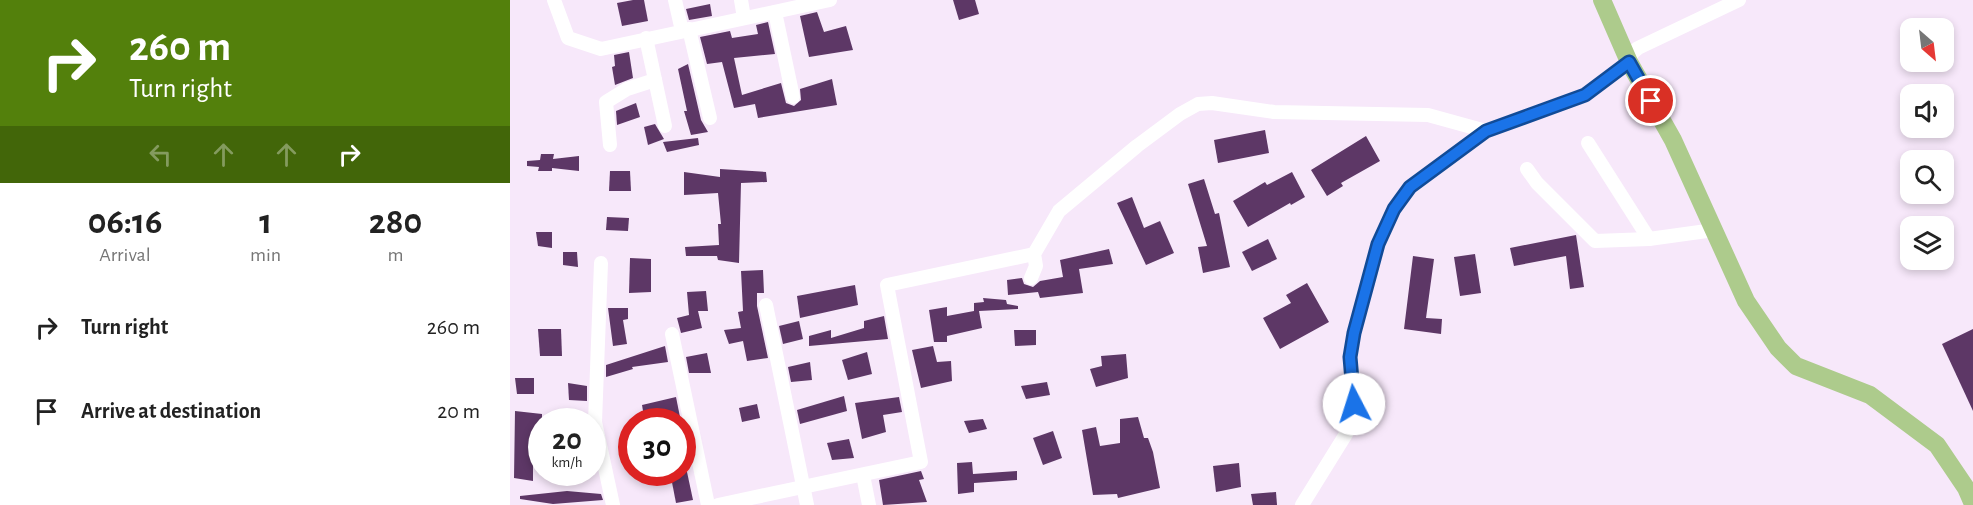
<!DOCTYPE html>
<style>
:root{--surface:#fff;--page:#f2f2f2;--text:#222;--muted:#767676}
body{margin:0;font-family:"Alegreya Sans",sans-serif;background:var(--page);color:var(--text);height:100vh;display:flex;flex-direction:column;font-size:22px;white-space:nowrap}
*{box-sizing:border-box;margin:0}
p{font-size:20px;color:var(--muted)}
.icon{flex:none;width:33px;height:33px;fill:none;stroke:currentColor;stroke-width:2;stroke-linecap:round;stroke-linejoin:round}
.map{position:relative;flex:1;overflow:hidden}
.side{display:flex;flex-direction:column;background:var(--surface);width:510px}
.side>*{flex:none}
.top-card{background:#53800c;color:#fff;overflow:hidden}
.needle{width:39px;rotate:152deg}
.tools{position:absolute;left:1390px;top:18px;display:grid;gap:12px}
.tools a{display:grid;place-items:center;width:54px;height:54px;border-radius:12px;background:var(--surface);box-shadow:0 3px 9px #0003;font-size:30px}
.speed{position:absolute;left:18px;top:408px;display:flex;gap:12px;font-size:30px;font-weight:700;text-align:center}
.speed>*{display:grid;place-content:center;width:78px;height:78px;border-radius:50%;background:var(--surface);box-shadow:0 3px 9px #0003;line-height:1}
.speed small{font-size:15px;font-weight:400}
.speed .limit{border:9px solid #d22;background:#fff;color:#111}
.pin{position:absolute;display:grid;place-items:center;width:51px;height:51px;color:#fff;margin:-26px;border:3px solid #fff;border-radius:50%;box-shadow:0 2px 6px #0007}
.me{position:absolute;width:66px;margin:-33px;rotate:355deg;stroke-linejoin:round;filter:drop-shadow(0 0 4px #0008)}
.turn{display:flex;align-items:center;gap:21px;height:126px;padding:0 30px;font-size:27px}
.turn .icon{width:78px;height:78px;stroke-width:2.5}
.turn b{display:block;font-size:42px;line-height:51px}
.lanes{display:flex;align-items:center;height:57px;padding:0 30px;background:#0003;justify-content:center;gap:30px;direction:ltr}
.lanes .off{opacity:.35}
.eta{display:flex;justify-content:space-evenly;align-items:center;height:102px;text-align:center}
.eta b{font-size:36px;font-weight:700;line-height:42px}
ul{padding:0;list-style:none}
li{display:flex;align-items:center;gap:18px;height:84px;padding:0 30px}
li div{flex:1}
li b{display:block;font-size:22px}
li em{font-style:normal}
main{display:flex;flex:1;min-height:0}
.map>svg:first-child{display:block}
.building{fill:#5d3766}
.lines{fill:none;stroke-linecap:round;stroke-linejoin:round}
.minor{stroke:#fff;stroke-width:14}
.major{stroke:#adcb8c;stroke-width:18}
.route-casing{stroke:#114b97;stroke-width:15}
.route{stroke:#1a73e8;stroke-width:10}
</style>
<main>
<section class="side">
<div class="top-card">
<div class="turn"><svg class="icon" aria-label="right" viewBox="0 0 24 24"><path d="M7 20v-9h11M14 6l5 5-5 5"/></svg><div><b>260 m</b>Turn right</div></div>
<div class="lanes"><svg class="icon off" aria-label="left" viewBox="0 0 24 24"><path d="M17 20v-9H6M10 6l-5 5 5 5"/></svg><svg class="icon off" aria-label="ahead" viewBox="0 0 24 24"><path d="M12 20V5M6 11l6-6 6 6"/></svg><svg class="icon off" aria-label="ahead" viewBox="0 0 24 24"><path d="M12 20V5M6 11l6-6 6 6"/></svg><svg class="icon" aria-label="right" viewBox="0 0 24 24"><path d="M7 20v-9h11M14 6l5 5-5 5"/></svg></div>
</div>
<div class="eta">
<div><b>06:16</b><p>Arrival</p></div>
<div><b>1</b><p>min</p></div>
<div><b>280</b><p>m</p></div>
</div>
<ul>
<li><svg class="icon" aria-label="right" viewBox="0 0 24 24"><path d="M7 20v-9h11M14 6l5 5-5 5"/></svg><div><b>Turn right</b></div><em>260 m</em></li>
<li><svg class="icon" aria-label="arrive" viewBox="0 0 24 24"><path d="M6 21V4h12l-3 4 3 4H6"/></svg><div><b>Arrive at destination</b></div><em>20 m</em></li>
</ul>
</section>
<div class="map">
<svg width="1463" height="505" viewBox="0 0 1463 505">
<rect width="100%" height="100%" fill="#f7e8fa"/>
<g class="building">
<polygon points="123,0 134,0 138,21 112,26 107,3"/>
<polygon points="443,0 465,0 469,14 449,20"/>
<polygon points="200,4 202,16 179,20 176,9"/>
<polygon points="307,12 314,32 336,26 343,50 299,57 290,16"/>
<polygon points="258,22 265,54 224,58 232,95 271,83 276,103 284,106 291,100 290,89 322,79 327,105 248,118 245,104 224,108 212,62 197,64 190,37 220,31 222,38 248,34 246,25"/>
<polygon points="119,52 123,78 105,85 102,67 105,66 104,55"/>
<polygon points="178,64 191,120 198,132 181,135 174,111 177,111 168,69"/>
<polygon points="126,103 130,117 107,125 106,111"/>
<polygon points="145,124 154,139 138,145 134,127"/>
<polygon points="755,130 759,153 708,163 704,140"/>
<polygon points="856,136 870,161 831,183 833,186 817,196 801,170"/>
<polygon points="188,138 189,145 157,152 153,142"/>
<polygon points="31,154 44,154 43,159 69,156 69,171 42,168 42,171 28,171 29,167 17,166 17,161 30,160"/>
<polygon points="210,169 256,172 257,182 231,183 229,263 208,260 207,256 176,256 175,247 209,245 208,224 211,224 208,193 174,195 174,172 210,177"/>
<polygon points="100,171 120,171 121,191 99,191"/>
<polygon points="782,172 795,197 781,205 780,203 738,227 723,201 755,182 757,185"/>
<polygon points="694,179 705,214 709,213 720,267 693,273 688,247 697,246 678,184"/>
<polygon points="622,197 634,228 650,221 664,253 636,265 607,203"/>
<polygon points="97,217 119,218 118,231 96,230"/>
<polygon points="26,232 42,232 42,248 28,246"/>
<polygon points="1066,235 1074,287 1060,289 1056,256 1004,266 1000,248"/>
<polygon points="758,239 767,259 742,271 732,252"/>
<polygon points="599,249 603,264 569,269 573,293 530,298 528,292 498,295 497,280 512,278 514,284 523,287 530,281 553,277 550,260"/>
<polygon points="53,252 67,252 68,267 53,265"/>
<polygon points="965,254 971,293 950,296 944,257"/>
<polygon points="903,256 924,259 916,318 932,319 931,334 894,329"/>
<polygon points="120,258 141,259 141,292 119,293"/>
<polygon points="253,270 254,293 247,293 247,306 258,358 237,361 233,341 219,344 214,330 231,328 228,312 233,311 231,271"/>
<polygon points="797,283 819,322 770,349 753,318 781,303 776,295"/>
<polygon points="345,285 348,305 290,318 287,296"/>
<polygon points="196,291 198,311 188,311 192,328 171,333 167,318 179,315 177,292"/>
<polygon points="473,298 496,300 497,304 508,306 508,309 469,311 472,328 437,336 437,342 424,342 419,310 437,307 437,316 464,311 464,303 474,302"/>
<polygon points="98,308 118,308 118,319 113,320 117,344 103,346"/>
<polygon points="374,316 378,339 299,346 299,336 321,330 321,338 354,328 354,321"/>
<polygon points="289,321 293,339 273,344 269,326"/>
<polygon points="28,329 51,329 52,356 30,356"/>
<polygon points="1463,329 1463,411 1432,344"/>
<polygon points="504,330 526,330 526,345 505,346"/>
<polygon points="155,346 158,362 122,367 123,369 96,377 96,365"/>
<polygon points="423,346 427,362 441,361 442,381 411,388 402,350"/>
<polygon points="357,352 362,374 338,380 332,360"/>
<polygon points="197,353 201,373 179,373 176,357"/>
<polygon points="616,354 618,378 586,387 580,369 592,366 591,356"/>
<polygon points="300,362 302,380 281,382 278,367"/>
<polygon points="5,378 24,378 24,394 7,394"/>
<polygon points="537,382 540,395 516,399 511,386"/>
<polygon points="58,383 77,386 77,401 59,400"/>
<polygon points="334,396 337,411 290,424 287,410"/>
<polygon points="166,397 171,422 135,422 132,405"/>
<polygon points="389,397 392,412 373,415 376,432 352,439 345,403"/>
<polygon points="247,404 250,418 232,422 229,408"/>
<polygon points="5,411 32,414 32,444 23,444 23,481 4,478"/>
<polygon points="628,417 634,438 638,438 643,452 650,488 608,498 607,494 583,495 572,430 586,427 590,446 610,443 610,419"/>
<polygon points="473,419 477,429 459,433 454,421"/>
<polygon points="543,431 552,458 533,465 523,438"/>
<polygon points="339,439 344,458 322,460 317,443"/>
<polygon points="462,462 463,474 507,471 507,480 464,483 464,492 448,494 447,463"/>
<polygon points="729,463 731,487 706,492 703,466"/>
<polygon points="411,471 414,479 409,480 417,502 373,505 369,480"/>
<polygon points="160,472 177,472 183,500 166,503"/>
<polygon points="57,491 91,494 93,500 43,504 10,499 10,496"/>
<polygon points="766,492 767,505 743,505 741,494"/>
</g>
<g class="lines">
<g class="minor">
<polyline points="44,0 58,38 91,49 320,0"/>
<polyline points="165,0 172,31"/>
<polyline points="231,0 234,18"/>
<polyline points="265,12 283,97"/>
<polyline points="179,29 200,118"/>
<polyline points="136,38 155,126"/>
<polyline points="1078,143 1139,239"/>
<polyline points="100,145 96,102 117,89 145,80"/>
<polyline points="1017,169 1027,183 1085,241 1139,239 1204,230"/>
<polyline points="91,263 85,422 103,505"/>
<polyline points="521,278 526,266 524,254 549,211 627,146 670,114 688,104 702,103 764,112 918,115 976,131"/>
<polyline points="256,305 297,505"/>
<polyline points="162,334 198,505"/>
<polyline points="353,475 359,505"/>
<polyline points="208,505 411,462 377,285 524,254"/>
<polyline points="792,505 836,434 845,403 840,357 844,333 868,244 884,209 900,187 976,131 1075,95 1119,62 1122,53 1128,48 1229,0"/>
</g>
<polyline class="major" points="1092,0 1119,62 1163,140 1236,301 1268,348 1286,366 1360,395 1427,445 1456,488 1463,504"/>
</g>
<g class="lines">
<g class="route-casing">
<polyline id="route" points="844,404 840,357 844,333 868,244 884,209 900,187 976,131 1075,95 1119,62 1141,101"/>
</g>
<use href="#route" class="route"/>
</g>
</svg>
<div class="tools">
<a><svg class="needle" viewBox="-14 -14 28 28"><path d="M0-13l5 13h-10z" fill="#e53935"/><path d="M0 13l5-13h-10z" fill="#767676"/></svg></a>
<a><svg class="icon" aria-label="sound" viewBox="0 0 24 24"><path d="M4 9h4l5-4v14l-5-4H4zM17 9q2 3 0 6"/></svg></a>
<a><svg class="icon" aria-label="search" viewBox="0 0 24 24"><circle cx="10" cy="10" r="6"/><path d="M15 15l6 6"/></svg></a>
<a><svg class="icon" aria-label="layers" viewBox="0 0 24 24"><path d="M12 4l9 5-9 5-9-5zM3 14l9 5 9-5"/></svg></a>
</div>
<div class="speed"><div>20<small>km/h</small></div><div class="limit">30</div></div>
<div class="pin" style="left:1141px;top:101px;background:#d93025"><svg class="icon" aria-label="arrive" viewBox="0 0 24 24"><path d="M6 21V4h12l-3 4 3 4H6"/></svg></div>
<svg class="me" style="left:844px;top:404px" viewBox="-20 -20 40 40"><circle r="19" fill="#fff"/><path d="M0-13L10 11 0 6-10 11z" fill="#1a73e8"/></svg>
</div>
</main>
